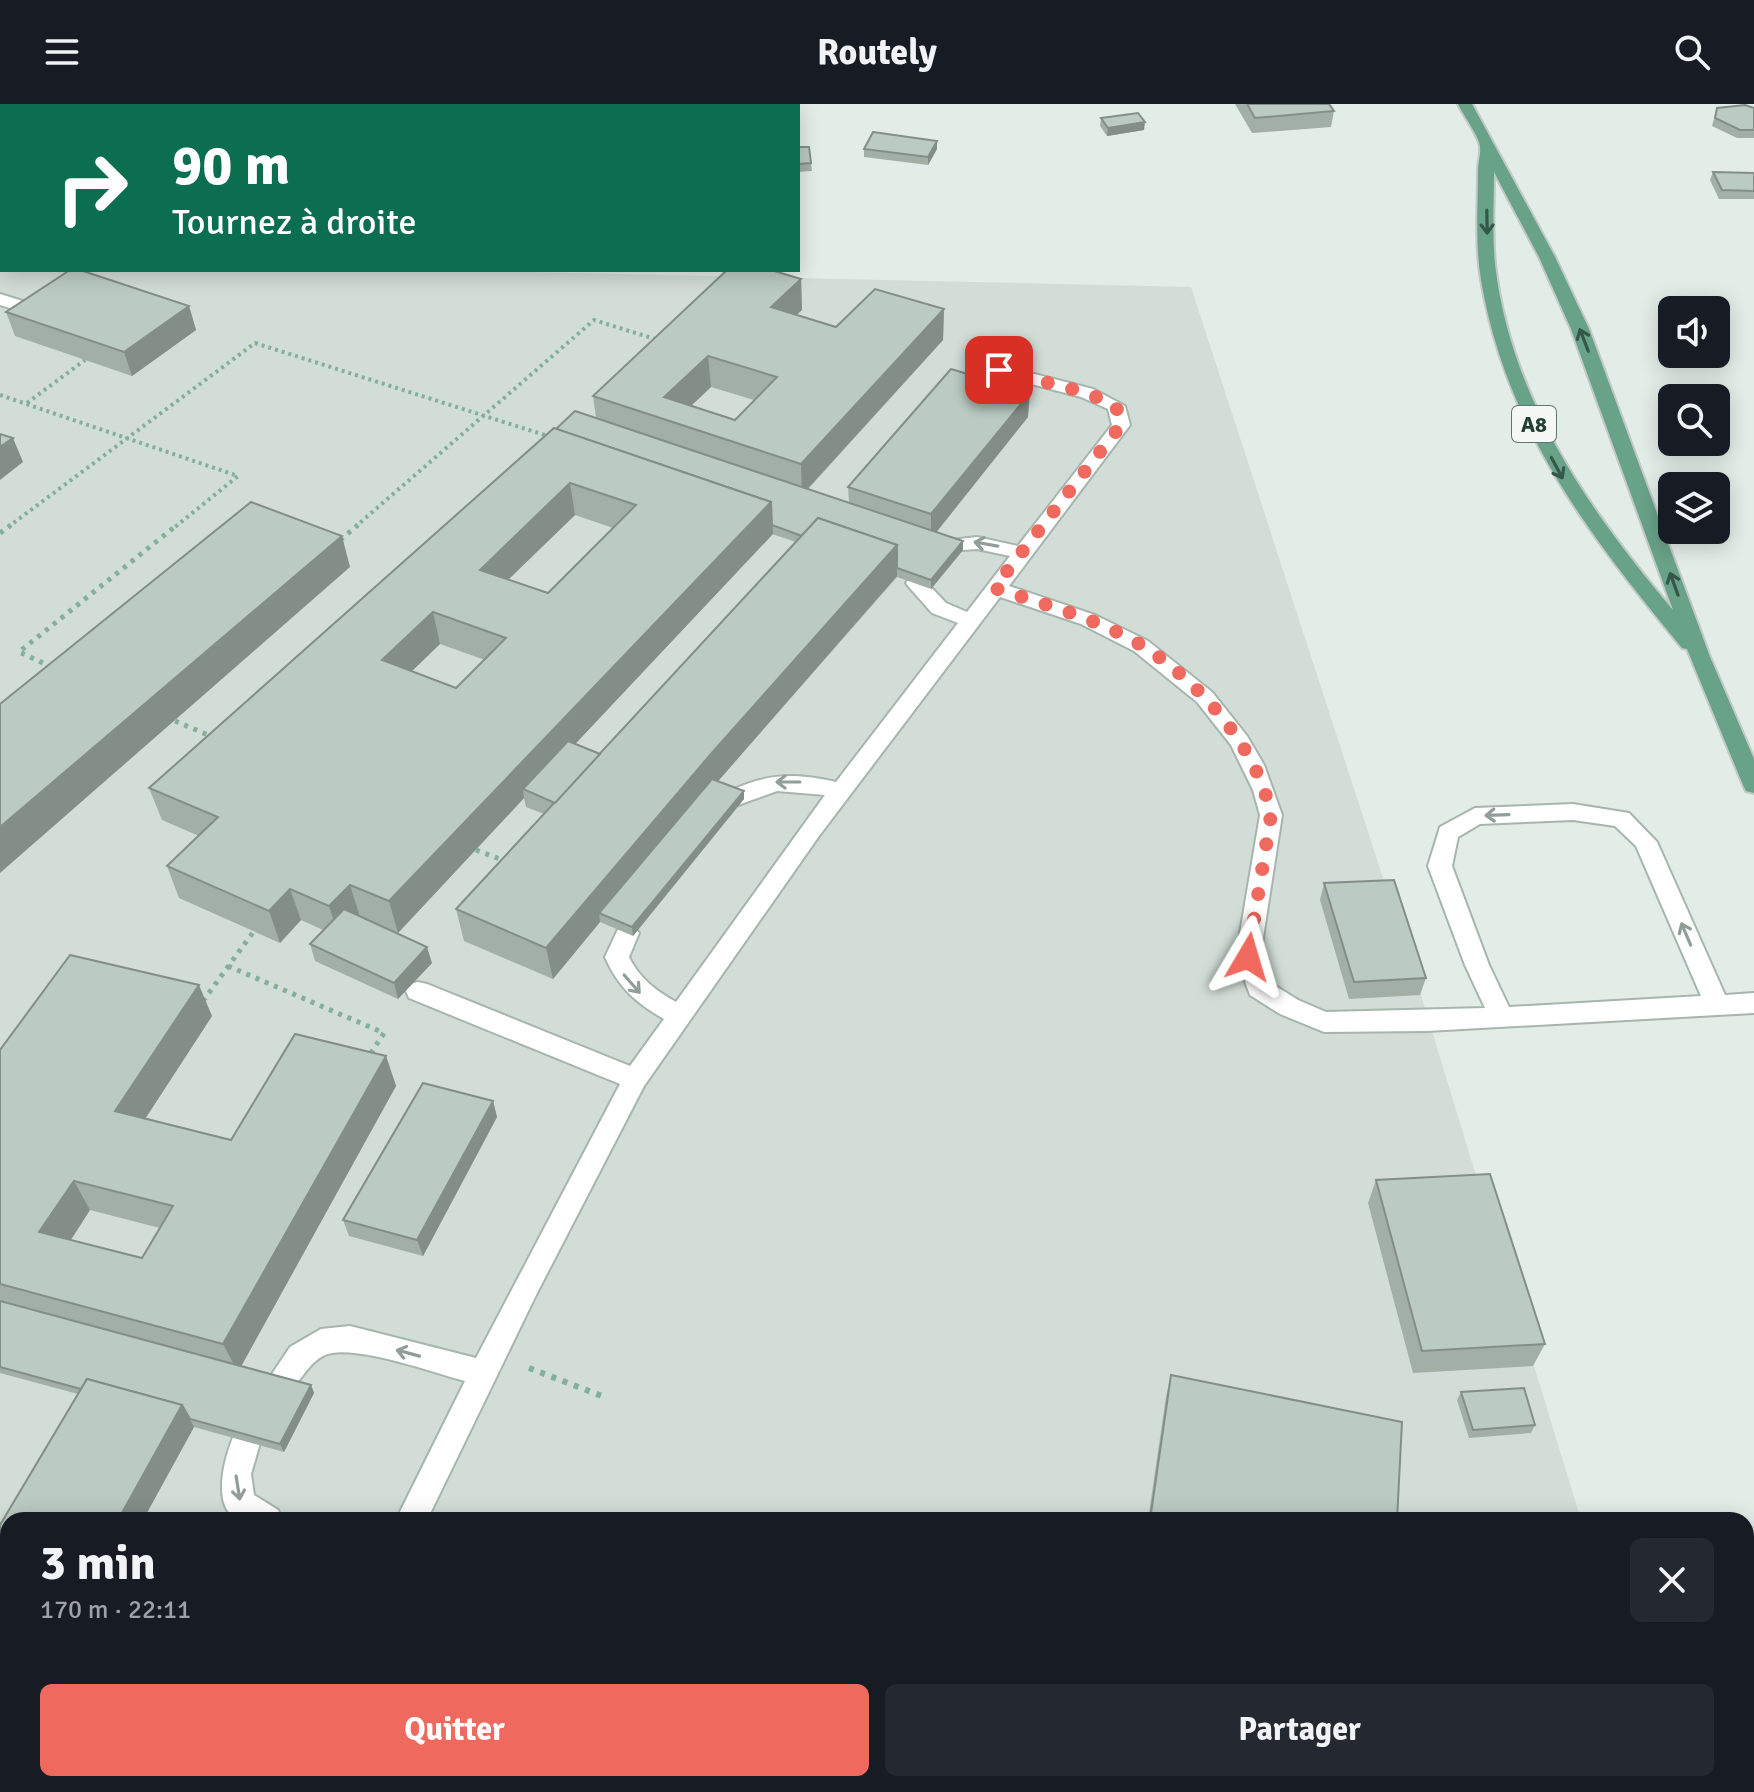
<!DOCTYPE html>
<html lang="fr">
<meta charset="utf-8">
<style>
:root{--surface:#171b24;--page:#242831;--text:#f1f3f6;--muted:#9ea1a6;--accent:#f0695e}
body{margin:0;font-family:Signika,sans-serif;background:var(--page);color:var(--text);height:100vh;display:flex;flex-direction:column;font-size:30px;white-space:nowrap}
*{box-sizing:border-box;margin:0}
p{font-size:26px;color:var(--muted)}
.icon{flex:none;width:44px;height:44px;fill:none;stroke:currentColor;stroke-width:2;stroke-linecap:round;stroke-linejoin:round}
.map{position:relative;flex:1;overflow:hidden}
.details{position:absolute;left:0px;top:1408px;width:1754px;height:280px;display:flex;flex-direction:column;background:var(--surface);border-radius:24px 24px 0 0;box-shadow:0 4px 20px #0003}
.details>*{flex:none}
.hud{position:absolute;left:0px;top:0px;width:800px;height:168px;box-shadow:0 4px 20px #0003;background:#0b6e4f;color:#fff;overflow:hidden}
.tools{position:absolute;left:1658px;top:192px;display:grid;gap:16px}
.tools a{display:grid;place-items:center;width:72px;height:72px;border-radius:12px;background:var(--surface);box-shadow:0 4px 20px #0003;font-size:40px}
.pin{position:absolute;display:grid;place-items:center;width:68px;height:68px;color:#fff;margin:-34px;border-radius:16px;box-shadow:0 4px 12px #0006}
.me{position:absolute;width:88px;margin:-44px;rotate:7deg;stroke-linejoin:round;filter:drop-shadow(0 0 6px #0008)}
.turn{display:flex;align-items:center;gap:28px;height:168px;padding:0 40px;font-size:36px}
.turn .icon{width:104px;height:104px;stroke-width:2.5}
.turn b{display:block;font-size:56px;line-height:68px}
.round{display:grid;place-items:center;flex:none;width:84px;height:84px;border-radius:12px;background:var(--page)}
.headline{display:flex;align-items:center;justify-content:space-between;height:136px;padding:0 40px}
h1{font-size:48px;font-weight:700;line-height:60px}
.action{display:flex;gap:16px;margin-top:auto;padding:16px 40px}
.action a{flex:1;height:92px;border-radius:12px;background:var(--accent);color:#fff;font-size:32px;font-weight:700;line-height:92px;text-align:center}
.action a+a{background:var(--page);color:var(--text)}
header{display:flex;justify-content:space-between;align-items:center;height:104px;padding:0 40px;background:var(--surface);font-size:36px;font-weight:700}
.map>svg:first-child{display:block}
.built{fill:#d1ddd6}
.lines{fill:none;stroke-linecap:round;stroke-linejoin:round}
.minor-casing{stroke:#a6b5ad;stroke-width:4}
.major-casing{stroke:#c1c9c6;stroke-width:4}
.path-far2{stroke:#84b09b;stroke-width:4;stroke-dasharray:3 4;stroke-linecap:butt}
.path-far1{stroke:#84b09b;stroke-width:5;stroke-dasharray:4 6;stroke-linecap:butt}
.path{stroke:#84b09b;stroke-width:6;stroke-dasharray:5 7;stroke-linecap:butt}
.minor{fill:#fff;fill-rule:evenodd}
.major{fill:#68a289;fill-rule:evenodd}
.wall{fill:#a1afa7;fill-rule:evenodd}
.shaded-wall{fill:#838e88}
.building{fill:#bbcbc2;stroke:#838e88;stroke-width:2;fill-rule:evenodd}
.oneway{stroke:#345748}
.oneway2{stroke:#919e98}
.route{stroke:#f0695e;stroke-width:14;stroke-dasharray:0 25.2}
.labels{text-anchor:middle;stroke-width:6;stroke-linejoin:round;paint-order:stroke}
.shield{fill:#f4f9f6;stroke:#62766d;stroke-width:2}
.shield-label{font-size:22px;font-weight:bold;fill:#233e32}
</style>
<header><svg class="icon" aria-label="menu" viewBox="0 0 24 24"><path d="M4 6h16M4 12h16M4 18h16"/></svg>Routely<svg class="icon" aria-label="search" viewBox="0 0 24 24"><circle cx="10" cy="10" r="6"/><path d="M15 15l6 6"/></svg></header>
<div class="map">
<svg width="1754" height="1688" viewBox="0 0 1754 1688">
<rect width="100%" height="100%" fill="#e3ede7"/>
<polygon class="built" points="0,155 2,166 442,166 1191,183 1421,891 1581,1416 8,1416 8,1680 1662,1680 1665,1688 0,1688"/>
<g class="lines">
<g class="minor-casing">
<g id="minor">
<polygon points="0,190 29,199 32,203 23,208 0,201"/>
<path d="M999 261 1093 285 1125 302 1130 321 1009 482 1095 511 1148 537 1212 588 1247 632 1264 661 1282 711 1260 853 1269 878 1298 896 1326 908 1485 904 1465 861 1428 762 1440 723 1475 704 1573 700 1629 709 1657 738 1725 891 1754 889V909L1427 927 1324 928 1280 910 1250 891 1236 853 1260 711 1253 686 1231 641 1197 598 1134 547 1081 520 1000 493 819 732 644 982 536 1191 427 1416H396L465 1277C435 1269 351 1239 325 1251 305 1260 300 1284 280 1292L270 1288 266 1279 290 1243 321 1225 350 1222 476 1254 620 980 409 894 406 887 409 880 418 878 427 880 630 962 664 915C636 899 618 883 605 853L619 823 627 820 635 823 639 829 629 853C639 874 656 887 676 898L825 691 777 687 738 701 730 699 727 693 730 687C767 669 796 669 836 678L958 519 932 509 909 483 906 479 909 475H923L946 499 967 508 1010 452 977 445 949 447 939 441 942 437 977 433 1018 442 1112 321 1108 305 1081 293 993 270 990 266 993 262ZM1573 716 1615 722 1636 742 1701 892 1509 903 1489 861 1452 762 1458 733 1480 720Z"/>
<path d="M245 1325 255 1329 260 1339 251 1370 254 1391 278 1406 282 1416C270 1416 255 1418 243 1416 208 1410 225 1350 235 1329Z"/>
<polygon points="0,1654 8,1654 8,1680 20,1682 0,1686"/>
<polygon points="299,1680 583,1680 587,1688 302,1688"/>
</g>
</g>
<g class="major-casing">
<path id="major" d="M1458 0H1472L1555 153 1589 225 1710 553 1754 655V689L1746 687 1743 681 1687 545 1682 544C1589 431 1506 324 1481 176 1475 140 1478 103 1478 67 1478 59 1481 49 1480 43 1480 34 1462 9 1458 0ZM1494 68 1539 153 1571 225 1673 506C1588 406 1510 293 1495 160 1492 129 1494 99 1494 68Z"/>
</g>
<g class="path-far2">
<polyline points="0,291 238,372 175,423"/>
<polyline points="27,299 85,256"/>
<polyline points="8,423 255,239 551,333"/>
<polyline points="355,423 594,216 658,236"/>
</g>
<g class="path-far1">
<polyline points="0,429 11,421"/>
<polyline points="340,436 358,421"/>
<polyline points="52,563 19,548 177,421"/>
<polyline points="175,617 213,633"/>
<polyline points="476,746 505,757"/>
<polyline points="228,862 384,929 369,952"/>
<polyline points="203,897 254,827"/>
</g>
<polyline class="path" points="529,1264 607,1294"/>
<use href="#minor" class="minor"/>
<use href="#major" class="major"/>
</g>
<g class="wall">
<polygon points="443,0 535,0 535,2 446,2"/>
<polygon points="1235,0 1329,0 1334,7 1331,23 1252,29"/>
<polygon points="1717,4 1754,4 1754,34 1737,34 1712,22"/>
<polygon points="1101,14 1144,26 1107,32 1100,22"/>
<polygon points="937,37 937,45 928,61 864,53 864,45"/>
<polygon points="798,43 811,59 812,67 798,68"/>
<polygon points="1713,68 1754,69 1754,95 1719,95 1710,76"/>
<path d="M801 175 802 206 796 211 836 223 944 205 943 236 808 385 849 399 848 383 1028 313 936 428 963 446 931 485 897 473 718 677 744 695 633 832 600 818 553 875 464 837 456 805 544 710 526 703 524 694 398 829 432 859 398 895 315 857 310 840 323 826 301 816 280 839 179 794 167 762 199 732 162 716 149 684 556 325 596 314 593 292ZM711 283 754 296 735 316 691 302ZM575 411 613 424 548 489 509 475ZM772 430 796 438 600 650 575 640ZM440 540 485 556 456 584 412 567Z"/>
<polygon points="189,202 196,226 132,272 15,232 6,208"/>
<polygon points="1324,779 1426,874 1420,891 1349,895 1320,796"/>
<path d="M212 912 145 1015 231 1036 386 952 396 982 241 1262 311 1281 314 1289 284 1348 194 1323 143 1416H8V1582L0 1580V1421L78 1290 0 1269V946ZM90 1106 160 1124 142 1154 71 1136Z"/>
<polygon points="493,997 497,1013 423,1152 349,1132 343,1116"/>
<polygon points="1376,1076 1545,1240 1533,1262 1413,1269 1368,1099"/>
<polygon points="1171,1271 1397,1416 1148,1416 1166,1293"/>
<polygon points="1461,1288 1535,1321 1531,1329 1469,1334 1457,1296"/>
</g>
<g class="shaded-wall">
<polygon points="525,0 535,0 535,2 519,2"/>
<polygon points="1145,18 1144,26 1107,32 1108,24"/>
<polygon points="937,37 937,45 928,61 928,53"/>
<polygon points="801,175 802,206 772,234 771,203"/>
<polygon points="189,202 196,226 132,272 124,248"/>
<polygon points="944,205 943,236 802,391 801,360"/>
<polygon points="708,252 711,283 674,318 664,293"/>
<polygon points="1030,289 1028,313 931,435 931,410"/>
<polygon points="13,334 23,358 0,376 0,343"/>
<polygon points="570,379 575,411 486,497 480,466"/>
<polygon points="771,398 773,430 530,688 523,685 524,694 398,829 389,797"/>
<polygon points="342,432 350,463 0,769 0,723"/>
<polygon points="963,437 963,446 931,485 931,476"/>
<polygon points="897,441 897,472 713,683 599,809 600,818 553,875 546,844 710,651"/>
<polygon points="433,508 440,540 390,588 382,556"/>
<polygon points="744,687 744,695 633,832 632,823"/>
<polygon points="350,781 360,813 339,833 329,802"/>
<polygon points="290,785 301,816 280,839 269,807"/>
<polygon points="427,843 432,859 398,895 394,879"/>
<polygon points="199,881 212,912 130,1038 115,1007"/>
<polygon points="386,952 396,982 238,1268 223,1240"/>
<polygon points="493,997 497,1013 423,1152 417,1136"/>
<polygon points="74,1077 90,1106 57,1157 39,1128"/>
<polygon points="311,1281 314,1289 284,1348 280,1340"/>
<polygon points="182,1301 194,1323 143,1416 118,1416"/>
</g>
<g class="building">
<polygon points="467,0 525,0 519,2 470,2"/>
<polygon points="1247,0 1329,0 1334,7 1255,14"/>
<polygon points="1745,1 1754,4 1754,26 1740,26 1715,14 1717,4"/>
<polygon points="1138,9 1145,18 1108,24 1101,14"/>
<polygon points="873,28 937,37 928,53 864,45"/>
<polygon points="798,43 809,43 811,59 798,60"/>
<polygon points="1713,68 1754,69 1754,87 1722,86"/>
<polygon points="70,166 80,166 189,202 124,248 6,208"/>
<path d="M727 166H771L801 175 771 203 836 223 875 185 944 205 801 360 593 292ZM708 252 777 273 735 316 664 293Z"/>
<polygon points="951,265 1030,289 931,410 848,383"/>
<polygon points="575,307 963,437 931,476 897,464 897,441 818,414 802,432 772,421 771,398 556,325"/>
<path d="M554 324 771 398 389 797 350 781 329 802 290 785 269 807 167 762 218 713 149 684ZM570 379 636 401 548 489 480 466ZM433 508 506 534 456 584 382 556Z"/>
<polygon points="0,330 13,334 0,343"/>
<polygon points="251,398 342,432 0,723 0,600"/>
<polygon points="818,414 897,441 710,651 546,844 456,805"/>
<polygon points="568,637 600,650 555,699 523,685"/>
<polygon points="712,675 744,687 632,823 599,809"/>
<polygon points="1394,776 1426,874 1354,878 1324,779"/>
<polygon points="344,805 427,843 394,879 310,840"/>
<path d="M70 851 199 881 115 1007 231 1036 295 930 386 952 223 1240 0 1180V946ZM74 1077 173 1102 142 1154 39 1128Z"/>
<polygon points="423,979 493,997 417,1136 343,1116"/>
<polygon points="1490,1070 1545,1240 1422,1247 1376,1076"/>
<polygon points="0,1197 311,1281 280,1340 190,1315 182,1301 87,1275 81,1285 0,1263"/>
<polygon points="1171,1271 1402,1318 1397,1416 1150,1416"/>
<polygon points="87,1275 182,1301 118,1416 8,1416 8,1569 0,1566 0,1421"/>
<polygon points="1524,1284 1535,1321 1473,1326 1461,1288"/>
</g>
<defs><path id="oneway-shaft" d="M-6 0H5M1.5-3L5.5 0L1.5 3" fill="none" stroke-width="1.6" stroke-linecap="round" stroke-linejoin="round" transform="scale(2)"/></defs>
<g class="oneway">
<use href="#oneway-shaft" transform="translate(1487 118) rotate(89)"/>
<use href="#oneway-shaft" transform="translate(1584 236) rotate(-111)"/>
<use href="#oneway-shaft" transform="translate(1557 364) rotate(62)"/>
<use href="#oneway-shaft" transform="translate(1674 480) rotate(-110)"/>
</g>
<g class="oneway2">
<use href="#oneway-shaft" transform="translate(986 440) rotate(-170)"/>
<use href="#oneway-shaft" transform="translate(788 678) rotate(-180)"/>
<use href="#oneway-shaft" transform="translate(1497 711) rotate(178)"/>
<use href="#oneway-shaft" transform="translate(1686 830) rotate(-113)"/>
<use href="#oneway-shaft" transform="translate(632 880) rotate(49)"/>
<use href="#oneway-shaft" transform="translate(408 1249) rotate(-165)"/>
<use href="#oneway-shaft" transform="translate(238 1384) rotate(81)"/>
</g>
<g class="lines">
<path class="route" d="M999 266 1087 289 1116 302 1121 321 994 484C1043 500 1096 514 1141 541 1199 577 1258 644 1271 711L1248 853"/>
</g>
<g class="labels">
<rect class="shield" x="1512" y="302" width="44" height="36" rx="6"/>
<g class="shield-label">
<text x="1534" y="328">A8</text>
</g>
</g>
</svg>
<div class="tools">
<a><svg class="icon" aria-label="sound" viewBox="0 0 24 24"><path d="M4 9h4l5-4v14l-5-4H4zM17 9q2 3 0 6"/></svg></a>
<a><svg class="icon" aria-label="search" viewBox="0 0 24 24"><circle cx="10" cy="10" r="6"/><path d="M15 15l6 6"/></svg></a>
<a><svg class="icon" aria-label="layers" viewBox="0 0 24 24"><path d="M12 4l9 5-9 5-9-5zM3 14l9 5 9-5"/></svg></a>
</div>
<div class="pin" style="left:999px;top:266px;background:#d93025"><svg class="icon" aria-label="arrive" viewBox="0 0 24 24"><path d="M6 21V4h12l-3 4 3 4H6"/></svg></div>
<svg class="me" style="left:1248px;top:853px" viewBox="-20 -20 40 40"><path d="M0-17L14 15 0 8-14 15z" fill="#f0695e" stroke="#fff" stroke-width="4"/></svg>
<div class="hud">
<div class="turn"><svg class="icon" aria-label="right" viewBox="0 0 24 24"><path d="M7 20v-9h11M14 6l5 5-5 5"/></svg><div><b>90 m</b>Tournez à droite</div></div>
</div>
<section class="details">
<div class="headline"><div><h1>3 min</h1><p>170 m · 22:11</p></div><a class="round"><svg class="icon" aria-label="close" viewBox="0 0 24 24"><path d="M6 6l12 12M18 6L6 18"/></svg></a></div>
<div class="action"><a>Quitter</a><a>Partager</a></div>
</section>
</div>
